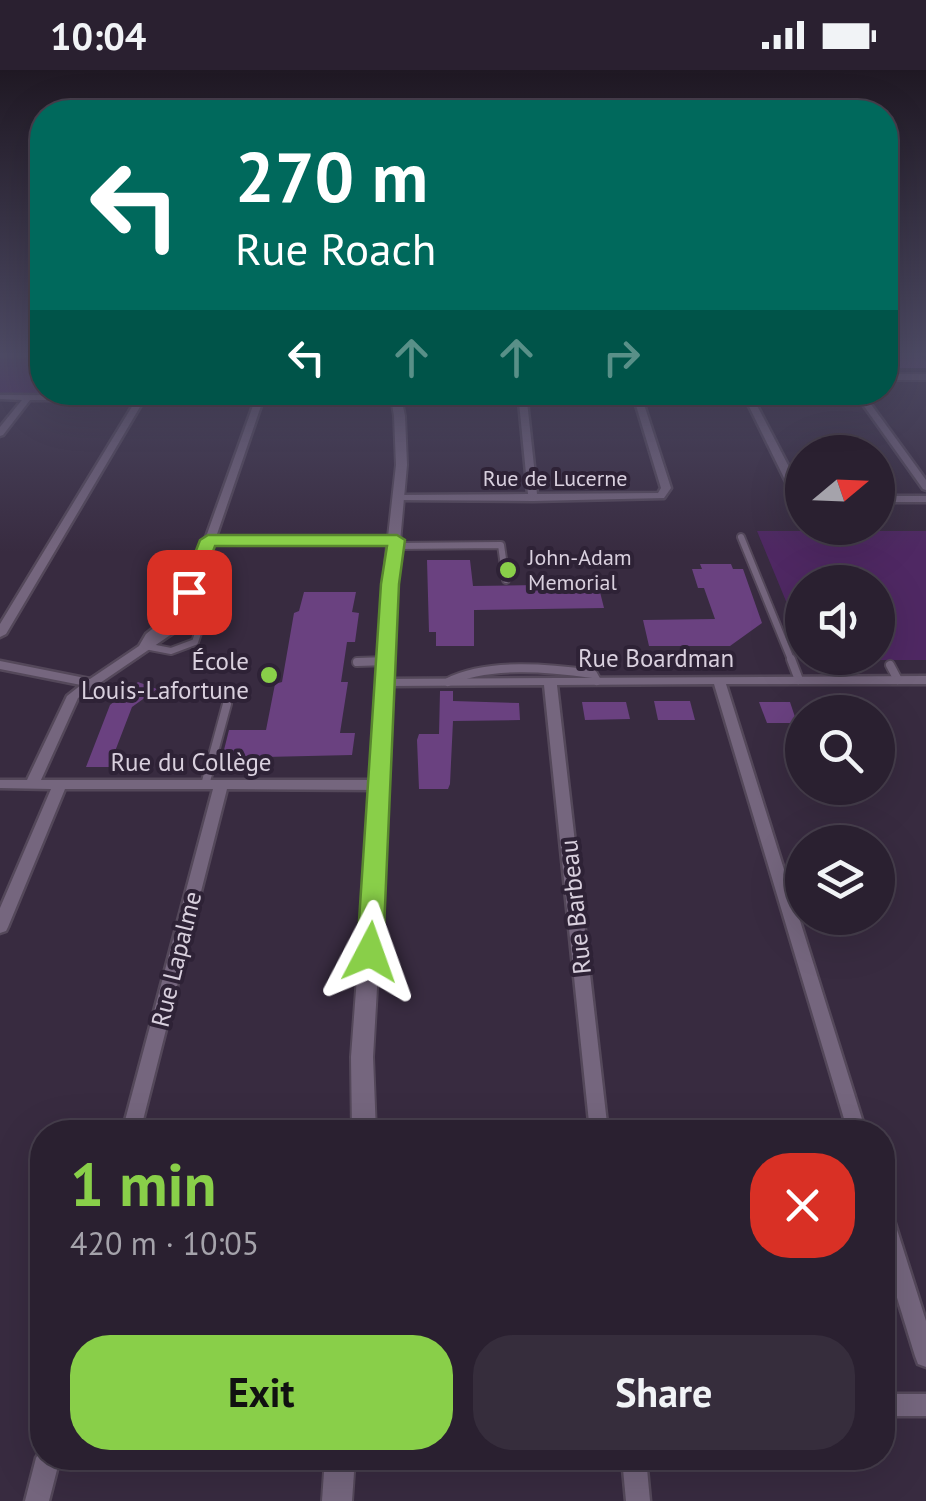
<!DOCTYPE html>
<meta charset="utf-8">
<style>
:root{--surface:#2a2030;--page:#362d3c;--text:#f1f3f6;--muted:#a5a3ab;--line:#463e4c;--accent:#89cf49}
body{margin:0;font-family:"PT Sans",sans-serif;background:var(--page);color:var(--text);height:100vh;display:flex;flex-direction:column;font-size:38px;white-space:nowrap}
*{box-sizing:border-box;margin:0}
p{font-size:32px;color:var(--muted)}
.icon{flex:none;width:55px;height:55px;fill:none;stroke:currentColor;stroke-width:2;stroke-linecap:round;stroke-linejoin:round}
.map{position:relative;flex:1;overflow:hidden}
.details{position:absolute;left:30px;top:1050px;width:865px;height:350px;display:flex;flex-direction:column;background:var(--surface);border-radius:40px;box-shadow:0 10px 40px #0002,0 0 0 2px var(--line)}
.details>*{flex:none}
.banner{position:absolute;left:30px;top:30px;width:868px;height:305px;border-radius:40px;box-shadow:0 10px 40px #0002,0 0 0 2px var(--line);background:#00695c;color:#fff;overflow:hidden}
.needle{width:65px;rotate:71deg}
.fabs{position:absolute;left:785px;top:365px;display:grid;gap:20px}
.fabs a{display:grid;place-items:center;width:110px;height:110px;border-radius:50%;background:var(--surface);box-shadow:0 10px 40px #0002,0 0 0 2px var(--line);font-size:50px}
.pin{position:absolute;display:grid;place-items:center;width:85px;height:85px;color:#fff;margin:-42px;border-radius:20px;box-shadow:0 5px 15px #0006}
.me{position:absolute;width:110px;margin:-55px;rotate:4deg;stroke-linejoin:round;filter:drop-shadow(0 0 8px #0008)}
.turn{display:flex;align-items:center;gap:35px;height:210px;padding:0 40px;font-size:45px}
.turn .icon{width:130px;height:130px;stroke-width:2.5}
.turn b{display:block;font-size:70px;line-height:85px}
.lanes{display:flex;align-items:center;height:95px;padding:0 40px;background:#0003;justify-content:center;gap:50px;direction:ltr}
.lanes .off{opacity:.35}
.round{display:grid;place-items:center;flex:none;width:105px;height:105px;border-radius:40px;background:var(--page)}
.summary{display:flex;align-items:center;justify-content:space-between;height:170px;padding:0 40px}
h1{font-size:60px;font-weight:700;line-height:75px;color:var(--accent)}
.primary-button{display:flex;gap:20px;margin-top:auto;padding:20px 40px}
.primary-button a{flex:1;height:115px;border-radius:40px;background:var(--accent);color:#111;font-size:40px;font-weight:700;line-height:115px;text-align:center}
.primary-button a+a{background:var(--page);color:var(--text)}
.status{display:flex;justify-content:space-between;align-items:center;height:70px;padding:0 50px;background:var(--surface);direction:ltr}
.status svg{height:28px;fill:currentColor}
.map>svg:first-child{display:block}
.green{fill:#4f2863}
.building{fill:#6a4180}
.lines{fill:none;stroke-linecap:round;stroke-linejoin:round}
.service-far1-casing{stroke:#54485a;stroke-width:10}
.service-casing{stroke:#54485a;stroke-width:12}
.minor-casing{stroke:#54485a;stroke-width:5}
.tertiary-casing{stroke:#54485a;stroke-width:4}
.service-far1{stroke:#75667e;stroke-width:6}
.service{stroke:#75667e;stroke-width:8}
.minor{fill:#75667e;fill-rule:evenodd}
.tertiary{fill:#75667e;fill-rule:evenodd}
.route{fill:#89cf49;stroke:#59872f;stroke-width:2.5}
.poi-dot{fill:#89cf49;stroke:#2e2236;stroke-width:4}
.labels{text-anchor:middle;stroke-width:8;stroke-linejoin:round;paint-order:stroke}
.far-street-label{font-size:22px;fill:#d9d0de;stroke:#2e2236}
.far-poi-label{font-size:22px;fill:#d9d0de;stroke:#2e2236;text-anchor:start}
.street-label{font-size:25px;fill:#d9d0de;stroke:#2e2236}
.poi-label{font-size:25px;fill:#d9d0de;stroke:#2e2236;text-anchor:end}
</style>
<div class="status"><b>10:04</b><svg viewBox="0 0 49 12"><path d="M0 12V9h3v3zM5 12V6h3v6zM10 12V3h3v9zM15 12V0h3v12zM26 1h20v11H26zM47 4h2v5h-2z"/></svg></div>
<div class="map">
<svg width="926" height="1431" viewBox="0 0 926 1431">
<rect width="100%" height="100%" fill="#382b40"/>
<g class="green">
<polygon points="0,287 42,287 42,318 38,323 0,323"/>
<polygon points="757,461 926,461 926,590 838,590 813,595 810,588 878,588 878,512 802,512 802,570"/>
</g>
<g class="building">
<polygon points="885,282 918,282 926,291 926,298 885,298"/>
<polygon points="427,490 470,490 473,516 598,514 604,538 474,540 474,576 436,576 436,562 429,562"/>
<polygon points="700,494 731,494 733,499 743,499 762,553 730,576 649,576 643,550 715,549 704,518 698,518 692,499 702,499"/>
<polygon points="304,522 356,522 352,542 359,543 355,572 347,572 341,612 348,612 340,663 355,663 352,685 222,688 229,660 266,660 275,614 282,612 294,543 299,541"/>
<polygon points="138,612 157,619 132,637 109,697 86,697 110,635"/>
<polygon points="440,621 453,621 453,631 519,633 520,650 453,651 450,714 448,719 419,719 417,670 419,664 439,664"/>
<polygon points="654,631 690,631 695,650 658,650"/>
<polygon points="582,632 626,632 630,649 585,650"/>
<polygon points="759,632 790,632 797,653 767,653"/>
</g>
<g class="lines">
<g class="service-far1-casing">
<g id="service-far1">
<polyline points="741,467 792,592"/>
<polyline points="396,476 501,475 506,510"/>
<polyline points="145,576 171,581 195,572 207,537 185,532"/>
<polyline points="366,592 388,591"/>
</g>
</g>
<g class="service-casing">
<g id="service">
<polyline points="791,589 799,610"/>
<polyline points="357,592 388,591"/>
<polyline points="890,595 898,610"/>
<path d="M448 612C488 592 550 598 593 604L597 611"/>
<polyline points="205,715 227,634"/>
</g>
</g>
<g class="minor-casing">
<g id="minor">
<polygon points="0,282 42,283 42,287 0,286"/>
<polygon points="258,322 266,322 266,326 300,322 263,330 216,467 397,468 402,471 397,474 214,473 185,555 78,628 41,710 381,710 388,715 381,720 227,719 140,1062 122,1062 213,719 65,719 8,857 6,861 0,863 0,838 51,719 0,718 0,710 27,710 67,626 81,615 0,599 0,591 90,609 139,576 146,564 172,543 179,542 204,472 203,470 206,467 255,330 144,330 6,564 0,567 0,554 136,330 30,330 3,365 0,366 0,357 22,330 0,329 0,325 257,326"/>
<polygon points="518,322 526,322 537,424 658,423 661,418 632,322 640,322 671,418 664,428 533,431 396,430 394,428 399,425 528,424"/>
<polygon points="742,322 750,322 802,422 802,429 790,420"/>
<polygon points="854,322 862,322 926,410 926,420 923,419"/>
<rect x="878" y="426" width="48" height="6"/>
<polygon points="926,606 926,614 726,614 866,1062 848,1062 714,614 557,615 608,1062 590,1062 544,615 387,616 383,615 381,612 383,609"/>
<polygon points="882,1135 889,1137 892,1144 926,1251 926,1297 918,1294 915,1286 882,1179"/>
<rect x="882" y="1324" width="44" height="22"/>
<polygon points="42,1379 42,1388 60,1388 49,1431 25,1431 36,1388"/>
<polygon points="622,1388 646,1388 650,1431 626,1431"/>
</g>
</g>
<g class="tertiary-casing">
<g id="tertiary">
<rect x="885" y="304" width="41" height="6"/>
<polygon points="390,322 400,322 405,346 407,395 398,494 390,694 373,987 376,1062 352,1062 351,987 373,694 385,494 396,395 394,346"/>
<polygon points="325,1388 355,1388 352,1431 322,1431"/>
</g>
</g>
<use href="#service-far1" class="service-far1"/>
<use href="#service" class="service"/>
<use href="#minor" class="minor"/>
<use href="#tertiary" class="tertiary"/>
</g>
<linearGradient id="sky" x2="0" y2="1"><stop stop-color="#1f1823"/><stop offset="0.59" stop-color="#4d4a64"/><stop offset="1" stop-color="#4d4a64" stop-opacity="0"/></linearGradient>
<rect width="926" height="482" fill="url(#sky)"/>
<polygon class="route" points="208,465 397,465 405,470 399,514 383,882 379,889 370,892 361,889 357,882 381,514 387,476 215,476 198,522 189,528 183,526 180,522 200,470"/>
<g class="poi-dot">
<circle cx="508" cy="500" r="10"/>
<circle cx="269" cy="605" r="10"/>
</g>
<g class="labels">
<g class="far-street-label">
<text x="555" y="416">Rue de Lucerne</text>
</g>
<g class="far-poi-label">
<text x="528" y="495">John-Adam<tspan x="528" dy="25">Memorial</tspan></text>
</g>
<g class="street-label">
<text x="656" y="597">Rue Boardman</text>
<text x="191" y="701">Rue du Collège</text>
<text transform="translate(575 837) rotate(-96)" y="9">Rue Barbeau</text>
<text transform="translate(176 889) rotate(-76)" y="9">Rue Lapalme</text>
</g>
<g class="poi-label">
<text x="249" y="600">École<tspan x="249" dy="29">Louis-Lafortune</tspan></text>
</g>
</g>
</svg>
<div class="fabs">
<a><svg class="needle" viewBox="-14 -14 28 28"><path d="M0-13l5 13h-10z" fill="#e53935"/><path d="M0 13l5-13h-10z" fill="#a5a3ab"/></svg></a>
<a><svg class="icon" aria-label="sound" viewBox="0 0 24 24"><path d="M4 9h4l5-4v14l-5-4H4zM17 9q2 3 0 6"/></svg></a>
<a><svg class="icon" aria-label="search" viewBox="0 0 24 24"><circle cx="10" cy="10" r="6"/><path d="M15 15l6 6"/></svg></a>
<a><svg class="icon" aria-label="layers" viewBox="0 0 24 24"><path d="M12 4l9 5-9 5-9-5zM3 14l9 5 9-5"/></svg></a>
</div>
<div class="pin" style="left:189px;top:522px;background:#d93025"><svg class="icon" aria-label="arrive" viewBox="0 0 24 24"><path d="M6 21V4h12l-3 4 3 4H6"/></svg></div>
<svg class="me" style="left:370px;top:882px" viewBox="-20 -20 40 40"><path d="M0-17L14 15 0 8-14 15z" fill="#89cf49" stroke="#fff" stroke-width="4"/></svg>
<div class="banner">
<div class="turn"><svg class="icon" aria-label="left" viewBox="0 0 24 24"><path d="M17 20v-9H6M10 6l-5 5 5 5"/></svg><div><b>270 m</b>Rue Roach</div></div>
<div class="lanes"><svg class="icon" aria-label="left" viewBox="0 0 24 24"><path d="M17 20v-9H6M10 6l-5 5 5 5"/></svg><svg class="icon off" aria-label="ahead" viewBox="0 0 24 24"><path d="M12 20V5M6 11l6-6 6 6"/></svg><svg class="icon off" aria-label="ahead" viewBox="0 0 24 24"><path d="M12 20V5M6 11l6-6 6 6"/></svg><svg class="icon off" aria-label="right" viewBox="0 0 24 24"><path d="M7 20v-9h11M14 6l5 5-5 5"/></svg></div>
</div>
<section class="details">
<div class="summary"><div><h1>1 min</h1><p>420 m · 10:05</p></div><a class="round" style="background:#d93025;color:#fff"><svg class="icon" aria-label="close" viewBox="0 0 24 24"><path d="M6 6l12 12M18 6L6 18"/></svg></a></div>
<div class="primary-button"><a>Exit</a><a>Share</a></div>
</section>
</div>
